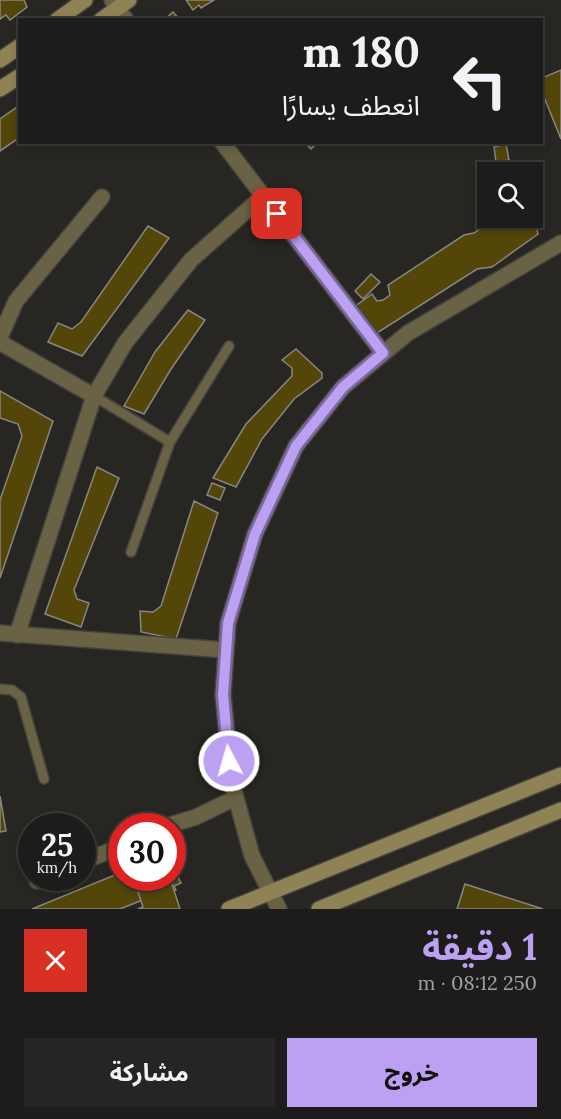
<!DOCTYPE html>
<html lang="ar">
<meta charset="utf-8">
<style>
:root{--surface:#1d1c1a;--page:#252523;--text:#f1f3f6;--muted:#a0a1a2;--line:#3b3a39;--accent:#bca0f2}
body{margin:0;font-family:Lora,"Noto Sans Arabic",serif;background:var(--page);color:var(--text);direction:rtl;height:100vh;display:flex;flex-direction:column;font-size:22px;white-space:nowrap}
*{box-sizing:border-box;margin:0}
p{font-size:20px;color:var(--muted)}
.icon{flex:none;width:33px;height:33px;fill:none;stroke:currentColor;stroke-width:2;stroke-linecap:round;stroke-linejoin:round}
.map{position:relative;height:909px;overflow:hidden;direction:ltr}
.drawer{display:flex;flex-direction:column;background:var(--surface);flex:1}
.drawer>*{flex:none}
.hud{position:absolute;left:18px;top:18px;width:525px;height:126px;border-radius:0px;box-shadow:0 3px 9px #0003,0 0 0 2px var(--line);direction:rtl;background:#1d1c1a;color:var(--text);overflow:hidden}
.controls{position:absolute;left:477px;top:162px;display:grid;gap:12px}
.controls a{display:grid;place-items:center;width:66px;height:66px;border-radius:0px;background:var(--surface);box-shadow:0 3px 9px #0003,0 0 0 2px var(--line);font-size:30px}
.speed{position:absolute;left:18px;top:813px;display:flex;gap:12px;font-size:30px;font-weight:700;text-align:center}
.speed>*{display:grid;place-content:center;width:78px;height:78px;border-radius:50%;background:var(--surface);box-shadow:0 3px 9px #0003,0 0 0 2px var(--line);line-height:1}
.speed small{font-size:15px;font-weight:400}
.speed .limit{border:9px solid #d22;background:#fff;color:#111}
.pin{position:absolute;display:grid;place-items:center;width:51px;height:51px;color:#fff;margin:-26px;border-radius:12px;box-shadow:0 3px 9px #0006}
.me{position:absolute;width:66px;margin:-33px;rotate:354deg;stroke-linejoin:round;filter:drop-shadow(0 0 4px #0008)}
.turn{display:flex;align-items:center;gap:21px;height:126px;padding:0 24px;font-size:27px}
.turn .icon{width:78px;height:78px;stroke-width:2.5}
.turn b{display:block;font-size:42px;line-height:51px}
.round{display:grid;place-items:center;flex:none;width:63px;height:63px;border-radius:0px;background:var(--page)}
.head{display:flex;align-items:center;justify-content:space-between;height:102px;padding:0 24px}
h1{font-size:36px;font-weight:700;line-height:45px;color:var(--accent)}
.primary-button{display:flex;gap:12px;margin-top:auto;padding:12px 24px}
.primary-button a{flex:1;height:69px;border-radius:0px;background:var(--accent);color:#111;font-size:24px;font-weight:700;line-height:69px;text-align:center}
.primary-button a+a{background:var(--page);color:var(--text)}
.map>svg:first-child{display:block}
.building{fill:#544609;stroke:#888681;stroke-width:1.5}
.lines{fill:none;stroke-linecap:round;stroke-linejoin:round}
.service-casing{stroke:#43423e;stroke-width:12}
.minor-casing{stroke:#43423e;stroke-width:18}
.secondary-casing{stroke:#43423e;stroke-width:18}
.service{stroke:#696245;stroke-width:9}
.minor{stroke:#696245;stroke-width:15}
.secondary{stroke:#8f8355;stroke-width:15}
.route-casing{stroke:#7a689d;stroke-width:15}
.route{stroke:#bca0f2;stroke-width:10}
</style>
<div class="map">
<svg width="561" height="909" viewBox="0 0 561 909">
<rect width="100%" height="100%" fill="#272622"/>
<g class="building">
<polygon points="0,0 24,0 27,7 10,20 6,15 0,19"/>
<polygon points="186,0 214,0 201,8 199,5 193,10"/>
<polygon points="173,12 180,20 164,20"/>
<polygon points="561,70 561,139 542,92 542,78"/>
<polygon points="20,105 20,137 0,151 0,119"/>
<polygon points="304,142 318,142 311,149"/>
<polygon points="506,144 509,160 496,162 494,147"/>
<polygon points="532,208 538,234 492,267 477,269 374,335 354,307 372,294 377,301 383,300 390,295 388,285 464,235 474,233 496,218 532,218"/>
<polygon points="148,226 169,238 82,356 48,342 58,323 72,329 81,322"/>
<polygon points="371,274 380,282 363,299 355,291"/>
<polygon points="188,310 205,320 171,369 144,414 124,406 155,352"/>
<polygon points="296,349 322,373 322,378 294,399 262,439 236,487 213,478 246,424 292,376 292,368 282,360"/>
<polygon points="0,391 53,421 0,578 0,500 22,436 18,424 0,418"/>
<polygon points="97,467 119,478 74,590 77,599 89,603 81,627 45,614"/>
<polygon points="212,483 225,488 220,500 207,495"/>
<polygon points="194,501 218,513 176,639 141,632 140,611 153,612 161,606"/>
<polygon points="0,796 6,831 0,832"/>
<polygon points="172,846 182,868 175,871 181,883 174,886 176,890 168,893 164,884 147,891 150,897 120,909 32,909 122,872 122,878 172,878"/>
<polygon points="149,878 170,878 180,909 138,909 143,907 138,892 153,887"/>
<polygon points="465,884 543,909 457,909"/>
</g>
<g class="lines">
<g class="service-casing">
<g id="service">
<polyline points="94,396 170,442"/>
<polyline points="131,552 170,442 229,346"/>
<polyline points="0,689 12,690 21,697 44,779"/>
</g>
</g>
<g class="minor-casing">
<g id="minor">
<polyline points="112,0 126,20"/>
<polyline points="222,142 383,353"/>
<polyline points="94,396 3,344 0,337 16,301 102,197"/>
<polyline points="0,633 226,650"/>
<polyline points="17,635 94,396 125,343 191,260 263,196"/>
<polyline points="167,826 196,817 235,798"/>
<polyline points="82,862 122,846"/>
<polyline points="37,881 44,878"/>
<polyline points="279,909 252,856 232,783 223,695 228,623 255,534 296,446 343,387 408,333 561,243"/>
</g>
</g>
<g class="secondary-casing">
<g id="secondary">
<polyline points="57,20 85,0"/>
<polyline points="101,20 129,0"/>
<polyline points="0,60 20,46"/>
<polyline points="0,89 20,76"/>
<polyline points="229,909 561,775"/>
<polyline points="319,909 561,810"/>
</g>
</g>
<use href="#service" class="service"/>
<use href="#minor" class="minor"/>
<use href="#secondary" class="secondary"/>
</g>
<g class="lines">
<g class="route-casing">
<polyline id="route" points="229,761 223,695 228,623 255,534 296,446 343,387 383,353 277,214"/>
</g>
<use href="#route" class="route"/>
</g>
</svg>
<div class="controls">
<a><svg class="icon" aria-label="search" viewBox="0 0 24 24"><circle cx="10" cy="10" r="6"/><path d="M15 15l6 6"/></svg></a>
</div>
<div class="speed"><div>25<small>km/h</small></div><div class="limit">30</div></div>
<div class="pin" style="left:277px;top:214px;background:#d93025"><svg class="icon" aria-label="arrive" viewBox="0 0 24 24"><path d="M6 21V4h12l-3 4 3 4H6"/></svg></div>
<svg class="me" style="left:229px;top:761px" viewBox="-20 -20 40 40"><circle r="17" fill="#bca0f2" stroke="#fff" stroke-width="3"/><path d="M0-11L8 9 0 5-8 9z" fill="#fff"/></svg>
<div class="hud">
<div class="turn"><svg class="icon" aria-label="left" viewBox="0 0 24 24"><path d="M17 20v-9H6M10 6l-5 5 5 5"/></svg><div><b>180 m</b>انعطف يسارًا</div></div>
</div>
</div>
<section class="drawer">
<div class="head"><div><h1>1 دقيقة</h1><p>250 m · 08:12</p></div><a class="round" style="background:#d93025;color:#fff"><svg class="icon" aria-label="close" viewBox="0 0 24 24"><path d="M6 6l12 12M18 6L6 18"/></svg></a></div>
<div class="primary-button"><a>خروج</a><a>مشاركة</a></div>
</section>
